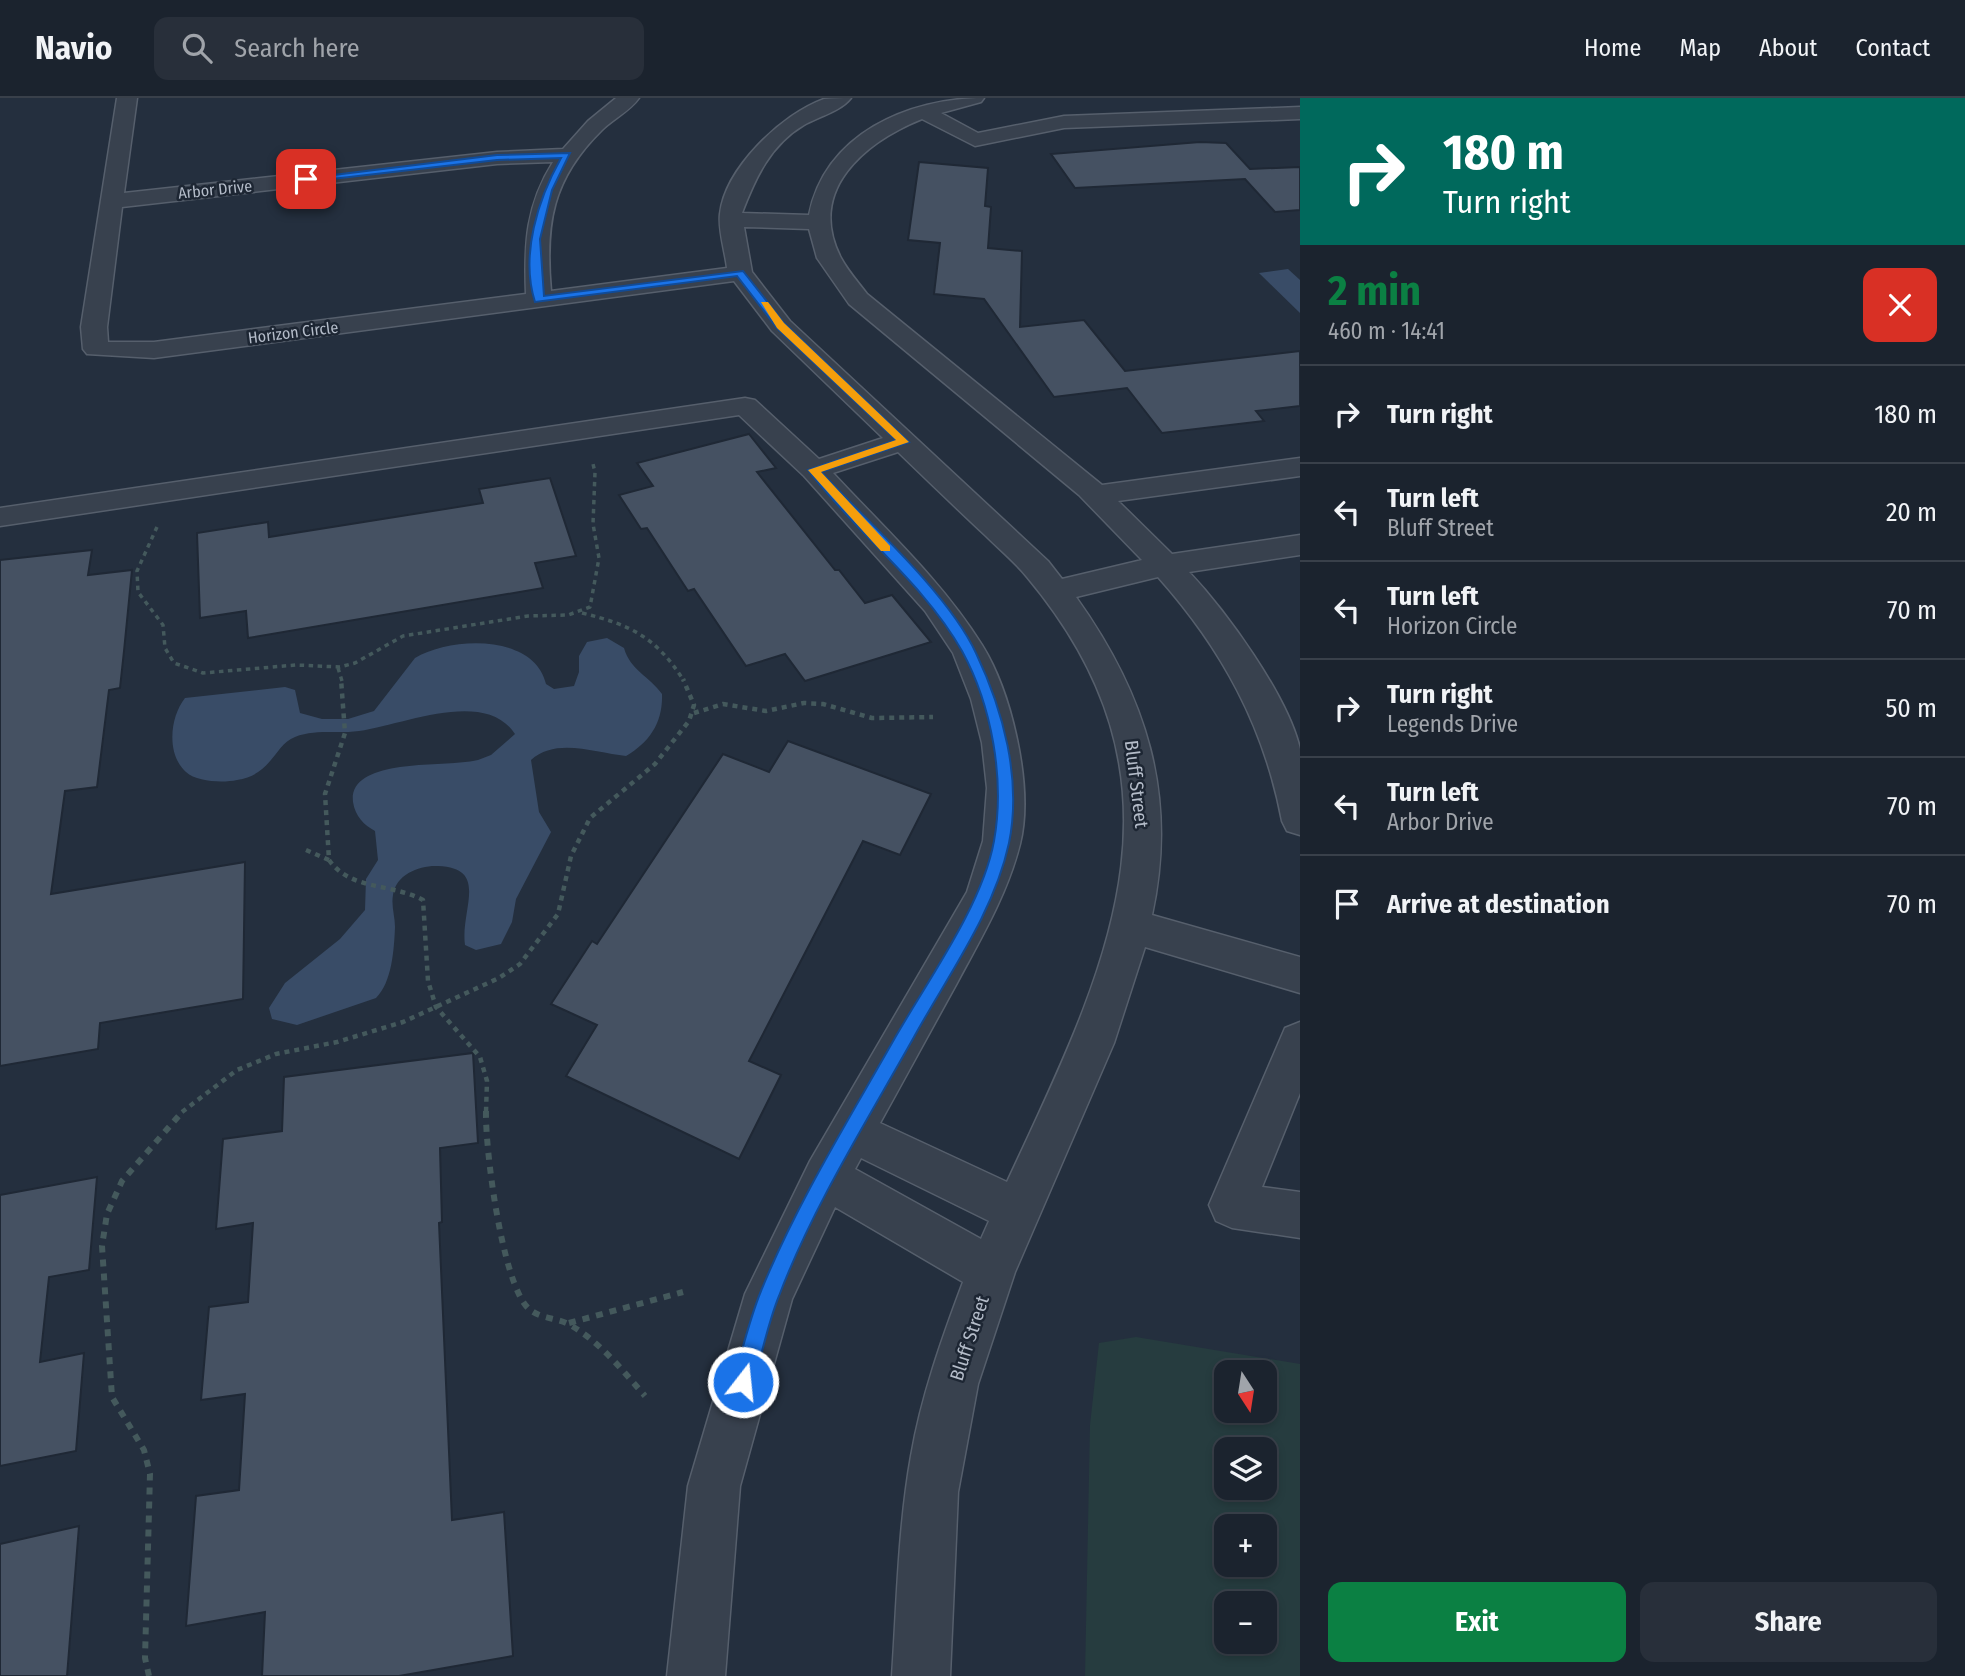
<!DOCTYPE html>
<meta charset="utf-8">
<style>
:root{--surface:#1b232e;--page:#282f3a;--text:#f1f3f6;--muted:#a0a4aa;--line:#39404a;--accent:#0b8043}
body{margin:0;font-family:"Fira Sans Condensed",sans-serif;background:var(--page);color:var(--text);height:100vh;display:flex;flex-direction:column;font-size:26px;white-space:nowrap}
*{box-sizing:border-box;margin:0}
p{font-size:23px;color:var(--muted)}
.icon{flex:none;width:38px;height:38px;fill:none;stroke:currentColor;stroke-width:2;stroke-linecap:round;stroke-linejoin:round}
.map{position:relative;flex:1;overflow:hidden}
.side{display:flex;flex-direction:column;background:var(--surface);width:665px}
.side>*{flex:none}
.top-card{background:#00695c;color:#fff;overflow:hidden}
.needle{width:46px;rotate:168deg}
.controls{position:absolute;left:1214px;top:1262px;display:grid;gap:14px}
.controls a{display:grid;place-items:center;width:63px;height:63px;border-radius:14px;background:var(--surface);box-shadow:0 4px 10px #0003,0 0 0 2px var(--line);font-size:35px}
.pin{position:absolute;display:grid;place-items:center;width:60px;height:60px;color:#fff;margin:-30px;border-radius:14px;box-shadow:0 4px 10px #0006}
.me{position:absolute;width:77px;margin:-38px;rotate:16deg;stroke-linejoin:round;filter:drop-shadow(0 0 5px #0008)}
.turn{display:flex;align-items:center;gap:24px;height:147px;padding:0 28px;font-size:32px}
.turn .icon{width:91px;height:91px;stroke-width:2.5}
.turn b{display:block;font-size:49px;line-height:60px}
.round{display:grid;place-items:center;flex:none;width:74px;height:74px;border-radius:14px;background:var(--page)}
.summary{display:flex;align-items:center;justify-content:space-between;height:119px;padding:0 28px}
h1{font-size:42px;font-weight:700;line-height:52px;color:var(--accent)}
.action{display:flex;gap:14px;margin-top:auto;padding:14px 28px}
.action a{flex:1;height:80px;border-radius:14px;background:var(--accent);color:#fff;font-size:28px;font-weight:700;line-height:80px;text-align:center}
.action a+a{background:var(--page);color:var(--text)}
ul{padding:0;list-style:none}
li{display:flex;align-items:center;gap:21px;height:98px;padding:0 28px;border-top:2px solid var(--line)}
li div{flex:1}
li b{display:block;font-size:26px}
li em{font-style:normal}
header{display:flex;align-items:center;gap:42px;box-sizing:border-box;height:98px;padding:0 35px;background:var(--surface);border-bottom:2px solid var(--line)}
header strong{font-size:33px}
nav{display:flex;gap:38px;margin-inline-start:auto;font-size:24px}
.search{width:490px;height:63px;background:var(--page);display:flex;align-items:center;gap:18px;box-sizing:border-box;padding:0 24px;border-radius:14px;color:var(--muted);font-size:26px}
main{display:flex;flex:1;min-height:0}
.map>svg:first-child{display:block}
.green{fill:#263c3f;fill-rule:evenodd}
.water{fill:#394c67}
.building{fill:#455162;stroke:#1f2835;stroke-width:2}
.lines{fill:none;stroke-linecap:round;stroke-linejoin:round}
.minor-casing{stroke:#565f6c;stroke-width:3}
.path-far2{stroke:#44595c;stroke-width:3.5;stroke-dasharray:4.5 4.5;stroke-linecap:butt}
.path-far1{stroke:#44595c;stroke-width:4.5;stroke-dasharray:5 5;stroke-linecap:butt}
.path{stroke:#44595c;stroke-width:6;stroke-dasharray:7 7;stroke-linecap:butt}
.minor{fill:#38414e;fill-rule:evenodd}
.route{fill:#1a73e8;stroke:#114b97;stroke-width:2}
.slow{fill:#f59e0b}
.labels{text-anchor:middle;stroke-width:5;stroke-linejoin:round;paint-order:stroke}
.far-street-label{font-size:16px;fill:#b4bcc9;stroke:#1d2633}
.street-label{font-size:19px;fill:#b4bcc9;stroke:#1d2633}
</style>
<header>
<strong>Navio</strong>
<div class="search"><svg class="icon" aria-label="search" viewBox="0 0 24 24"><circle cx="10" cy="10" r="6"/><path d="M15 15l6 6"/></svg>Search here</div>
<nav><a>Home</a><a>Map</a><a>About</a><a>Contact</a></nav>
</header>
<main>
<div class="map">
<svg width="1300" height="1578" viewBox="0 0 1300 1578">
<rect width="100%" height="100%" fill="#242f3e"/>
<path class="green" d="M1136 1239 1300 1266V1578H1085L1090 1327 1099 1245ZM1227 1274H1265V1312H1227ZM1227 1351H1265V1390H1227ZM1227 1428H1265V1466H1227ZM1227 1505H1265V1544H1227Z"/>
<g class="water">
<polygon points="1288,171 1300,182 1300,215 1259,175"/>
<path d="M607 540 624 550C630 572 649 578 662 596 663 624 650 644 626 658 596 655 556 639 531 662L539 714 551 734 516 801 512 824 501 846 476 852 465 847C460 812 490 770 438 768 420 767 396 776 393 797 391 808 395 818 395 829 394 852 392 884 376 900L297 927 272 921 269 910 285 885 340 841 365 812 366 781 378 762 375 733C364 727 355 718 353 704 348 658 449 670 478 662L491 657 515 636C485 590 403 627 359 633 338 636 316 631 295 639 275 646 272 677 237 682 223 685 197 684 186 674 166 656 170 619 185 600L285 589 295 592 300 615 322 621H348L374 613 415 560C450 539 534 535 546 586L554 591 574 588 579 574V558L587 544Z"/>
</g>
<g class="building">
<polygon points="1200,44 1226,45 1250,71 1300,69 1300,112 1275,114 1245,81 1075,90 1051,56"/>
<polygon points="919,64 988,70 985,108 991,109 988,150 1022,153 1020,229 1084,222 1125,273 1300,253 1300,308 1256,313 1264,323 1162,335 1127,290 1054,299 984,201 934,196 940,145 908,142"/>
<polygon points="749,336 776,370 757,374 835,472 839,472 865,505 892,497 931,544 805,583 785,556 746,568 694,491 688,493 647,430 641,431 619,397 653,388 637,365"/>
<polygon points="550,380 576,458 535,465 543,490 248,540 246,513 200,520 197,435 268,424 269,439 483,405 479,391"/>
<polygon points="92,452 88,477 132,472 124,553 120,590 109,592 97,689 65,693 51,796 245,764 243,901 100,925 98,951 0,968 0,462"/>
<polygon points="788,643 931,696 900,757 863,743 749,963 781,977 739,1061 566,978 597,927 551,906 592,843 597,846 723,656 769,674"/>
<polygon points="473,955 478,1045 440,1050 442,1124 439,1125 452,1422 504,1414 513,1558 399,1578 262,1578 265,1514 186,1528 196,1398 239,1392 245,1296 201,1302 209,1209 248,1204 253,1125 216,1131 223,1041 282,1033 284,979"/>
<polygon points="97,1079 89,1172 49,1179 40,1264 84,1255 76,1353 0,1368 0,1097"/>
<polygon points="79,1428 67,1578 0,1578 0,1446"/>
</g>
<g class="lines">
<g class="minor-casing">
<g id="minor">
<path d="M117 0H137L124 95 497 54 563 51 588 23 616 0H639C630 13 613 21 602 32 552 81 545 126 551 193L727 170C725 153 718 132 720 116 725 70 782 16 824 1 832 0 843 0 851 0 841 13 818 19 804 27 770 47 755 81 742 115L809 117C825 36 908 0 984 0L981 4 941 15 978 35 1064 18 1300 9V21L1064 30 975 48 922 21C865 44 806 92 841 160 848 173 858 184 867 196L1102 387 1300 360V378L1118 403 1172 456 1300 437V457L1189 474C1226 513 1288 598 1300 651 1300 675 1300 712 1300 737L1287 733 1282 723C1264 628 1222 551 1158 479L1076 499C1146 597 1178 697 1152 817L1300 859V895L1145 849 1114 945 1015 1174 978 1286 958 1394 950 1578H892C897 1505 898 1431 911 1358 921 1299 942 1240 963 1184L835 1109 792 1201 740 1388 725 1578H667L688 1388 745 1196 810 1063 967 794 983 743 987 690 982 645 971 601 953 555 925 513 804 378 739 317 0 428V410L745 300 755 302 819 361 883 340 772 233 734 183 154 260 87 256 83 251 81 229ZM553 64C526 107 524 146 526 196L154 244H108L107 229 122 109 497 66ZM744 129 809 131 817 160 849 206 1079 397 1142 462 1062 481 1048 463 790 223 752 174ZM898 354C927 382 956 410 986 438 999 451 1015 464 1027 479 1202 688 1106 871 1007 1084L880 1025C906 978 931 932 957 885 981 840 1007 797 1020 746 1034 690 1012 595 982 547 942 483 884 430 833 375ZM861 1060 989 1123 981 1141 855 1071Z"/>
<polygon points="1300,924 1300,995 1262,1089 1300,1094 1300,1140 1232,1130 1216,1123 1209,1107 1285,930"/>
</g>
</g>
<g class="path-far2">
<polyline points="157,429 137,473 138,494 163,527 165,550 174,565 203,575 296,567 340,569 355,565 403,538 528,518 568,517 590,509 599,460 593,426 595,374 592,362"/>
<path d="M582 515C631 527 656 539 684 583"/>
<polyline points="338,570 342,583"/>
</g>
<g class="path-far1">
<polyline points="694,615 723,606 766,613 804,605 823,606 872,620 933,619"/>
<polyline points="306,752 329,762 325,696 345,635 341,581"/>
<path d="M329 762C351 793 392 785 423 802L428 883 436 909 480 959 487 983 486 1014"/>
<polyline points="182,1014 237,972 276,956 337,944 403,924 499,880 520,866 558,816 571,758 590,720 655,666 689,623 694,607 683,581"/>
</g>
<g class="path">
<path d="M486 1013C485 1051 502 1184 528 1210 541 1222 558 1219 572 1228 602 1246 622 1272 645 1298"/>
<polyline points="569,1225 683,1194"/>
<polyline points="149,1578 145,1560 150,1376 144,1352 112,1299 102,1148 107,1116 122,1083 183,1013"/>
</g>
<use href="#minor" class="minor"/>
</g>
<path class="route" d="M570 55 552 92 540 141 544 198 743 173 784 225 909 344 821 374C867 423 948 495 976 555 1003 612 1022 681 1009 745 994 815 948 877 914 939 867 1023 813 1108 779 1198 768 1225 762 1255 754 1284L751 1291 743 1294 736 1291 733 1284C742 1254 749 1222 761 1193 796 1107 846 1026 892 945 925 886 982 809 994 743 1005 682 992 608 962 553 923 484 856 435 808 372L896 342 777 230 737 178 535 204C520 157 538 101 561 60L497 62 306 84 301 81 497 57Z"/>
<polygon class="slow" points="761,204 768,204 784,225 909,344 821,374 890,448 890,453 881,453 808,372 896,342 777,230"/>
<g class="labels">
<g class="far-street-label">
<text transform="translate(215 91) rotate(-6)" y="6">Arbor Drive</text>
<text transform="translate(293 234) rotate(-7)" y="6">Horizon Circle</text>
</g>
<g class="street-label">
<text transform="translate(1137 686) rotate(83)" y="7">Bluff Street</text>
<text transform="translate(969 1240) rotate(-72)" y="7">Bluff Street</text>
</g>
</g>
</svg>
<div class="controls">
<a><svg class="needle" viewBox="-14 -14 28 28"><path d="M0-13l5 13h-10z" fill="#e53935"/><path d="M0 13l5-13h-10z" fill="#a0a4aa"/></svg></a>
<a><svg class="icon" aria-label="layers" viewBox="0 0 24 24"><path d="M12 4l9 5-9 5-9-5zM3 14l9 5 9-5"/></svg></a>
<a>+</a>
<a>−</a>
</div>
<div class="pin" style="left:306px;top:81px;background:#d93025"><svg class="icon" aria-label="arrive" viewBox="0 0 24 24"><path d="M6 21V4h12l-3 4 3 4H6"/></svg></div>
<svg class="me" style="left:743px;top:1284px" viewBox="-20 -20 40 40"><circle r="17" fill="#1a73e8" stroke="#fff" stroke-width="3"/><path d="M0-11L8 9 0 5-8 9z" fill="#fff"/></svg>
</div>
<section class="side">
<div class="top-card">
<div class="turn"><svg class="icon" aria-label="right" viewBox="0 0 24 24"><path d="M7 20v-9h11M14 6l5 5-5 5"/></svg><div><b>180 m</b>Turn right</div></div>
</div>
<div class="summary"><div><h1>2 min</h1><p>460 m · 14:41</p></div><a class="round" style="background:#d93025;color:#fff"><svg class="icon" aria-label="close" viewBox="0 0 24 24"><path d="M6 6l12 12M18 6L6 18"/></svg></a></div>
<ul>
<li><svg class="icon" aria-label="right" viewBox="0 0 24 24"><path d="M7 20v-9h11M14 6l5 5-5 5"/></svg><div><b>Turn right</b></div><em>180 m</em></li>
<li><svg class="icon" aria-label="left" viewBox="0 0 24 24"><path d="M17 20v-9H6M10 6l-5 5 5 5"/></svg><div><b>Turn left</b><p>Bluff Street</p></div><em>20 m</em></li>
<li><svg class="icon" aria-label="left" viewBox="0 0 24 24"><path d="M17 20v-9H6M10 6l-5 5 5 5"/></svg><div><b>Turn left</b><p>Horizon Circle</p></div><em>70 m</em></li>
<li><svg class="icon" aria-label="right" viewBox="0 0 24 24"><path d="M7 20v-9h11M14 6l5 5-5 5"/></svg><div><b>Turn right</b><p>Legends Drive</p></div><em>50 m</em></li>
<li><svg class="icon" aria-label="left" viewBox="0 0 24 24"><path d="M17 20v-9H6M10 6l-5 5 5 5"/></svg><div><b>Turn left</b><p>Arbor Drive</p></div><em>70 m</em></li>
<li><svg class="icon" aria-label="arrive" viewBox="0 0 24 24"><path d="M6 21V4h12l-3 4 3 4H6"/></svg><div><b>Arrive at destination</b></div><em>70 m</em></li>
</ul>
<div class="action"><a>Exit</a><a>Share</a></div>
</section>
</main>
